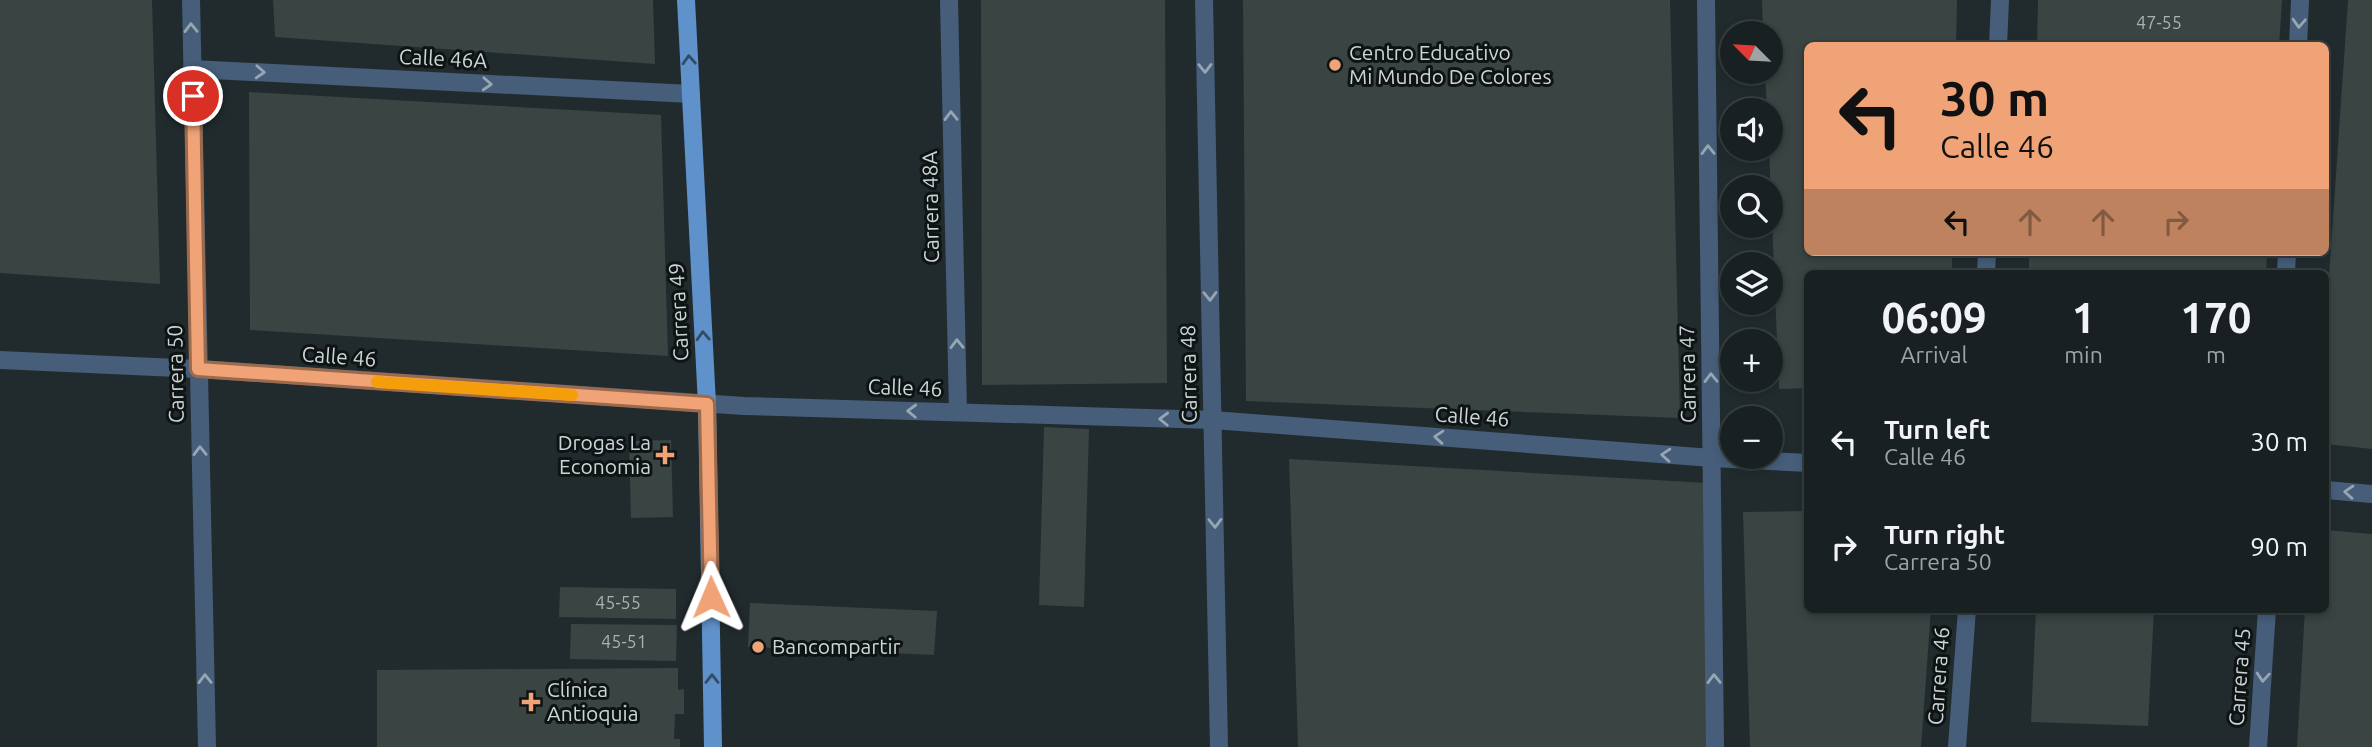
<!DOCTYPE html>
<meta charset="utf-8">
<style>
:root{--surface:#192022;--page:#262d2f;--text:#f1f3f6;--muted:#9fa3a5;--line:#373e40}
body{margin:0;font-family:Ubuntu,sans-serif;background:var(--page);color:var(--text);height:100vh;display:flex;flex-direction:column;font-size:26px;white-space:nowrap}
*{box-sizing:border-box;margin:0}
p{font-size:23px;color:var(--muted)}
.icon{flex:none;width:38px;height:38px;fill:none;stroke:currentColor;stroke-width:2;stroke-linecap:round;stroke-linejoin:round}
.map{position:relative;flex:1;overflow:hidden}
.sheet{position:absolute;left:1804px;top:270px;width:525px;height:343px;display:flex;flex-direction:column;background:var(--surface);border-radius:10px;box-shadow:0 4px 10px #0003,0 0 0 2px var(--line)}
.sheet>*{flex:none}
.hud{position:absolute;left:1804px;top:42px;width:525px;height:214px;border-radius:10px;box-shadow:0 4px 10px #0003,0 0 0 2px var(--line);background:#efa376;color:#111;overflow:hidden}
.needle{width:46px;rotate:294deg}
.fabs{position:absolute;left:1720px;top:21px;display:grid;gap:14px}
.fabs a{display:grid;place-items:center;width:63px;height:63px;border-radius:50%;background:var(--surface);box-shadow:0 4px 10px #0003,0 0 0 2px var(--line);font-size:35px}
.pin{position:absolute;display:grid;place-items:center;width:60px;height:60px;color:#fff;margin:-30px;border:4px solid #fff;border-radius:50%;box-shadow:0 2px 7px #0007}
.me{position:absolute;width:77px;margin:-38px;rotate:359deg;stroke-linejoin:round;filter:drop-shadow(0 0 5px #0008)}
.turn{display:flex;align-items:center;gap:24px;height:147px;padding:0 21px;font-size:32px}
.turn .icon{width:91px;height:91px;stroke-width:2.5}
.turn b{display:block;font-size:49px;line-height:60px}
.lanes{display:flex;align-items:center;height:66px;padding:0 21px;background:#0003;justify-content:center;gap:35px;direction:ltr}
.lanes .off{opacity:.35}
.eta{display:flex;justify-content:space-evenly;align-items:center;height:119px;text-align:center}
.eta b{font-size:42px;font-weight:700;line-height:49px}
ul{padding:0;list-style:none}
li{display:flex;align-items:center;gap:21px;height:105px;padding:0 21px}
li div{flex:1}
li b{display:block;font-size:26px}
li em{font-style:normal}
.map>svg:first-child{display:block}
.building{fill:#394443}
.lines{fill:none;stroke-linecap:round;stroke-linejoin:round}
.minor{stroke:#465e7a;stroke-width:18}
.major{stroke:#5f91cb;stroke-width:18}
.oneway{stroke:#98a5b2}
.oneway2{stroke:#324c66}
.route-casing{stroke:#9b6a4d;stroke-width:18}
.route{stroke:#efa376;stroke-width:12}
.slow{stroke:#f59e0b;stroke-width:12}
.poi-dot{fill:#efa376;stroke:#0e1314;stroke-width:2.5}
.labels{text-anchor:middle;stroke-width:6;stroke-linejoin:round;paint-order:stroke}
.number-label{font-size:18px;fill:#a9b1b2}
.poi-label{font-size:21px;fill:#ced5d7;stroke:#0e1314;text-anchor:start}
.street-label{font-size:21px;fill:#ced5d7;stroke:#0e1314}
</style>
<div class="map">
<svg width="2372" height="747" viewBox="0 0 2372 747">
<rect width="100%" height="100%" fill="#212b2e"/>
<g class="building">
<polygon points="0,0 152,0 160,284 0,273"/>
<polygon points="273,0 653,0 655,64 275,37"/>
<polygon points="981,0 1165,0 1167,383 982,385"/>
<polygon points="1243,0 1670,0 1680,418 1246,401"/>
<polygon points="1762,0 1957,0 1956,46 1808,46 1808,252 1952,252 1952,273 1808,273 1808,388 1779,389 1769,149 1771,149 1771,110 1767,110 1765,72 1771,72 1771,33 1763,33"/>
<polygon points="2038,0 2282,0 2279,46 2037,46"/>
<polygon points="2348,0 2372,0 2372,449 2326,444 2326,320"/>
<polygon points="249,92 661,115 668,356 250,330"/>
<polygon points="2029,252 2267,252 2266,273 2029,273"/>
<polygon points="1044,427 1089,429 1084,607 1039,605"/>
<polygon points="671,440 673,517 631,518 629,441"/>
<polygon points="1289,459 1707,483 1711,747 1298,747"/>
<polygon points="1808,511 1808,609 1931,609 1921,747 1750,747 1743,512"/>
<polygon points="2326,530 2372,534 2372,747 2297,747 2305,609 2326,609"/>
<polygon points="560,587 676,589 676,619 559,617"/>
<polygon points="750,603 937,611 934,655 748,647"/>
<polygon points="2036,609 2154,609 2148,726 2031,722"/>
<polygon points="571,624 677,625 676,661 570,659"/>
<polygon points="678,668 678,690 684,689 684,714 675,714 674,739 680,739 680,747 377,747 377,670"/>
</g>
<g class="lines">
<g class="minor">
<polyline points="191,0 207,747"/>
<polyline points="949,0 958,412"/>
<polyline points="1204,0 1219,747"/>
<polyline points="1706,0 1715,747"/>
<polyline points="1998,46 2000,0"/>
<polyline points="2298,46 2300,0"/>
<polyline points="192,69 691,94"/>
<polyline points="1986,273 1987,252"/>
<polyline points="2286,273 2287,252"/>
<polyline points="0,360 199,369 744,406 1213,420 1712,458 1808,463"/>
<polyline points="2326,490 2372,494"/>
<polyline points="1957,747 1967,609"/>
<polyline points="2258,747 2267,609"/>
</g>
<polyline class="major" points="686,0 707,404 713,747"/>
</g>
<defs><path id="oneway-chevron" d="M-2-3.5L2.5 0L-2 3.5" fill="none" stroke-width="1.6" stroke-linecap="round" stroke-linejoin="round" transform="scale(1.75)"/></defs>
<g class="oneway">
<use href="#oneway-chevron" transform="translate(2299 23) rotate(93)"/>
<use href="#oneway-chevron" transform="translate(191 28) rotate(-91)"/>
<use href="#oneway-chevron" transform="translate(1205 68) rotate(89)"/>
<use href="#oneway-chevron" transform="translate(260 72) rotate(3)"/>
<use href="#oneway-chevron" transform="translate(487 84) rotate(3)"/>
<use href="#oneway-chevron" transform="translate(951 116) rotate(-91)"/>
<use href="#oneway-chevron" transform="translate(1708 150) rotate(-91)"/>
<use href="#oneway-chevron" transform="translate(1210 296) rotate(89)"/>
<use href="#oneway-chevron" transform="translate(957 344) rotate(-91)"/>
<use href="#oneway-chevron" transform="translate(1711 378) rotate(-91)"/>
<use href="#oneway-chevron" transform="translate(912 411) rotate(-178)"/>
<use href="#oneway-chevron" transform="translate(1164 419) rotate(-178)"/>
<use href="#oneway-chevron" transform="translate(1439 437) rotate(-176)"/>
<use href="#oneway-chevron" transform="translate(200 451) rotate(-91)"/>
<use href="#oneway-chevron" transform="translate(1666 455) rotate(-176)"/>
<use href="#oneway-chevron" transform="translate(2349 492) rotate(-176)"/>
<use href="#oneway-chevron" transform="translate(1215 523) rotate(89)"/>
<use href="#oneway-chevron" transform="translate(2263 677) rotate(94)"/>
<use href="#oneway-chevron" transform="translate(205 679) rotate(-91)"/>
<use href="#oneway-chevron" transform="translate(1714 679) rotate(-91)"/>
</g>
<g class="oneway2">
<use href="#oneway-chevron" transform="translate(689 60) rotate(-93)"/>
<use href="#oneway-chevron" transform="translate(703 336) rotate(-93)"/>
<use href="#oneway-chevron" transform="translate(712 679) rotate(-90)"/>
</g>
<g class="lines">
<g class="route-casing">
<polyline id="route" points="193,96 198,369 707,404 711,597"/>
</g>
<use href="#route" class="route"/>
<polyline class="slow" points="377,382 572,395"/>
</g>
<g class="poi-dot">
<circle cx="1335" cy="65" r="7"/>
<path d="M661.5 444.5h7v7h7v7h-7v7h-7v-7h-7v-7h7z"/>
<circle cx="758" cy="647" r="7"/>
<path d="M527.5 691.5h7v7h7v7h-7v7h-7v-7h-7v-7h7z"/>
</g>
<g class="labels">
<g class="number-label">
<text x="2159" y="29">47-55</text>
<text x="618" y="609">45-55</text>
<text x="624" y="648">45-51</text>
</g>
<g class="poi-label">
<text x="1349" y="60">Centro Educativo<tspan x="1349" dy="24">Mi Mundo De Colores</tspan></text>
<text x="651" y="450" text-anchor="end">Drogas La<tspan x="651" dy="24">Economia</tspan></text>
<text x="772" y="654">Bancompartir</text>
<text x="547" y="697">Clínica<tspan x="547" dy="24">Antioquia</tspan></text>
</g>
<g class="street-label">
<text transform="translate(443 59) rotate(3)" y="7">Calle 46A</text>
<text transform="translate(931 207) rotate(-91)" y="7">Carrera 48A</text>
<text transform="translate(679 312) rotate(-93)" y="7">Carrera 49</text>
<text transform="translate(339 357) rotate(4)" y="7">Calle 46</text>
<text transform="translate(176 374) rotate(-91)" y="7">Carrera 50</text>
<text transform="translate(1189 374) rotate(-91)" y="7">Carrera 48</text>
<text transform="translate(1688 374) rotate(-91)" y="7">Carrera 47</text>
<text transform="translate(905 388) rotate(2)" y="7">Calle 46</text>
<text transform="translate(1472 417) rotate(4)" y="7">Calle 46</text>
<text transform="translate(1939 676) rotate(-86)" y="7">Carrera 46</text>
<text transform="translate(2240 677) rotate(-86)" y="7">Carrera 45</text>
</g>
</g>
</svg>
<div class="fabs">
<a><svg class="needle" viewBox="-14 -14 28 28"><path d="M0-13l5 13h-10z" fill="#e53935"/><path d="M0 13l5-13h-10z" fill="#9fa3a5"/></svg></a>
<a><svg class="icon" aria-label="sound" viewBox="0 0 24 24"><path d="M4 9h4l5-4v14l-5-4H4zM17 9q2 3 0 6"/></svg></a>
<a><svg class="icon" aria-label="search" viewBox="0 0 24 24"><circle cx="10" cy="10" r="6"/><path d="M15 15l6 6"/></svg></a>
<a><svg class="icon" aria-label="layers" viewBox="0 0 24 24"><path d="M12 4l9 5-9 5-9-5zM3 14l9 5 9-5"/></svg></a>
<a>+</a>
<a>−</a>
</div>
<div class="pin" style="left:193px;top:96px;background:#d93025"><svg class="icon" aria-label="arrive" viewBox="0 0 24 24"><path d="M6 21V4h12l-3 4 3 4H6"/></svg></div>
<svg class="me" style="left:711px;top:597px" viewBox="-20 -20 40 40"><path d="M0-17L14 15 0 8-14 15z" fill="#efa376" stroke="#fff" stroke-width="4"/></svg>
<div class="hud">
<div class="turn"><svg class="icon" aria-label="left" viewBox="0 0 24 24"><path d="M17 20v-9H6M10 6l-5 5 5 5"/></svg><div><b>30 m</b>Calle 46</div></div>
<div class="lanes"><svg class="icon" aria-label="left" viewBox="0 0 24 24"><path d="M17 20v-9H6M10 6l-5 5 5 5"/></svg><svg class="icon off" aria-label="ahead" viewBox="0 0 24 24"><path d="M12 20V5M6 11l6-6 6 6"/></svg><svg class="icon off" aria-label="ahead" viewBox="0 0 24 24"><path d="M12 20V5M6 11l6-6 6 6"/></svg><svg class="icon off" aria-label="right" viewBox="0 0 24 24"><path d="M7 20v-9h11M14 6l5 5-5 5"/></svg></div>
</div>
<section class="sheet">
<div class="eta">
<div><b>06:09</b><p>Arrival</p></div>
<div><b>1</b><p>min</p></div>
<div><b>170</b><p>m</p></div>
</div>
<ul>
<li><svg class="icon" aria-label="left" viewBox="0 0 24 24"><path d="M17 20v-9H6M10 6l-5 5 5 5"/></svg><div><b>Turn left</b><p>Calle 46</p></div><em>30 m</em></li>
<li><svg class="icon" aria-label="right" viewBox="0 0 24 24"><path d="M7 20v-9h11M14 6l5 5-5 5"/></svg><div><b>Turn right</b><p>Carrera 50</p></div><em>90 m</em></li>
</ul>
</section>
</div>
